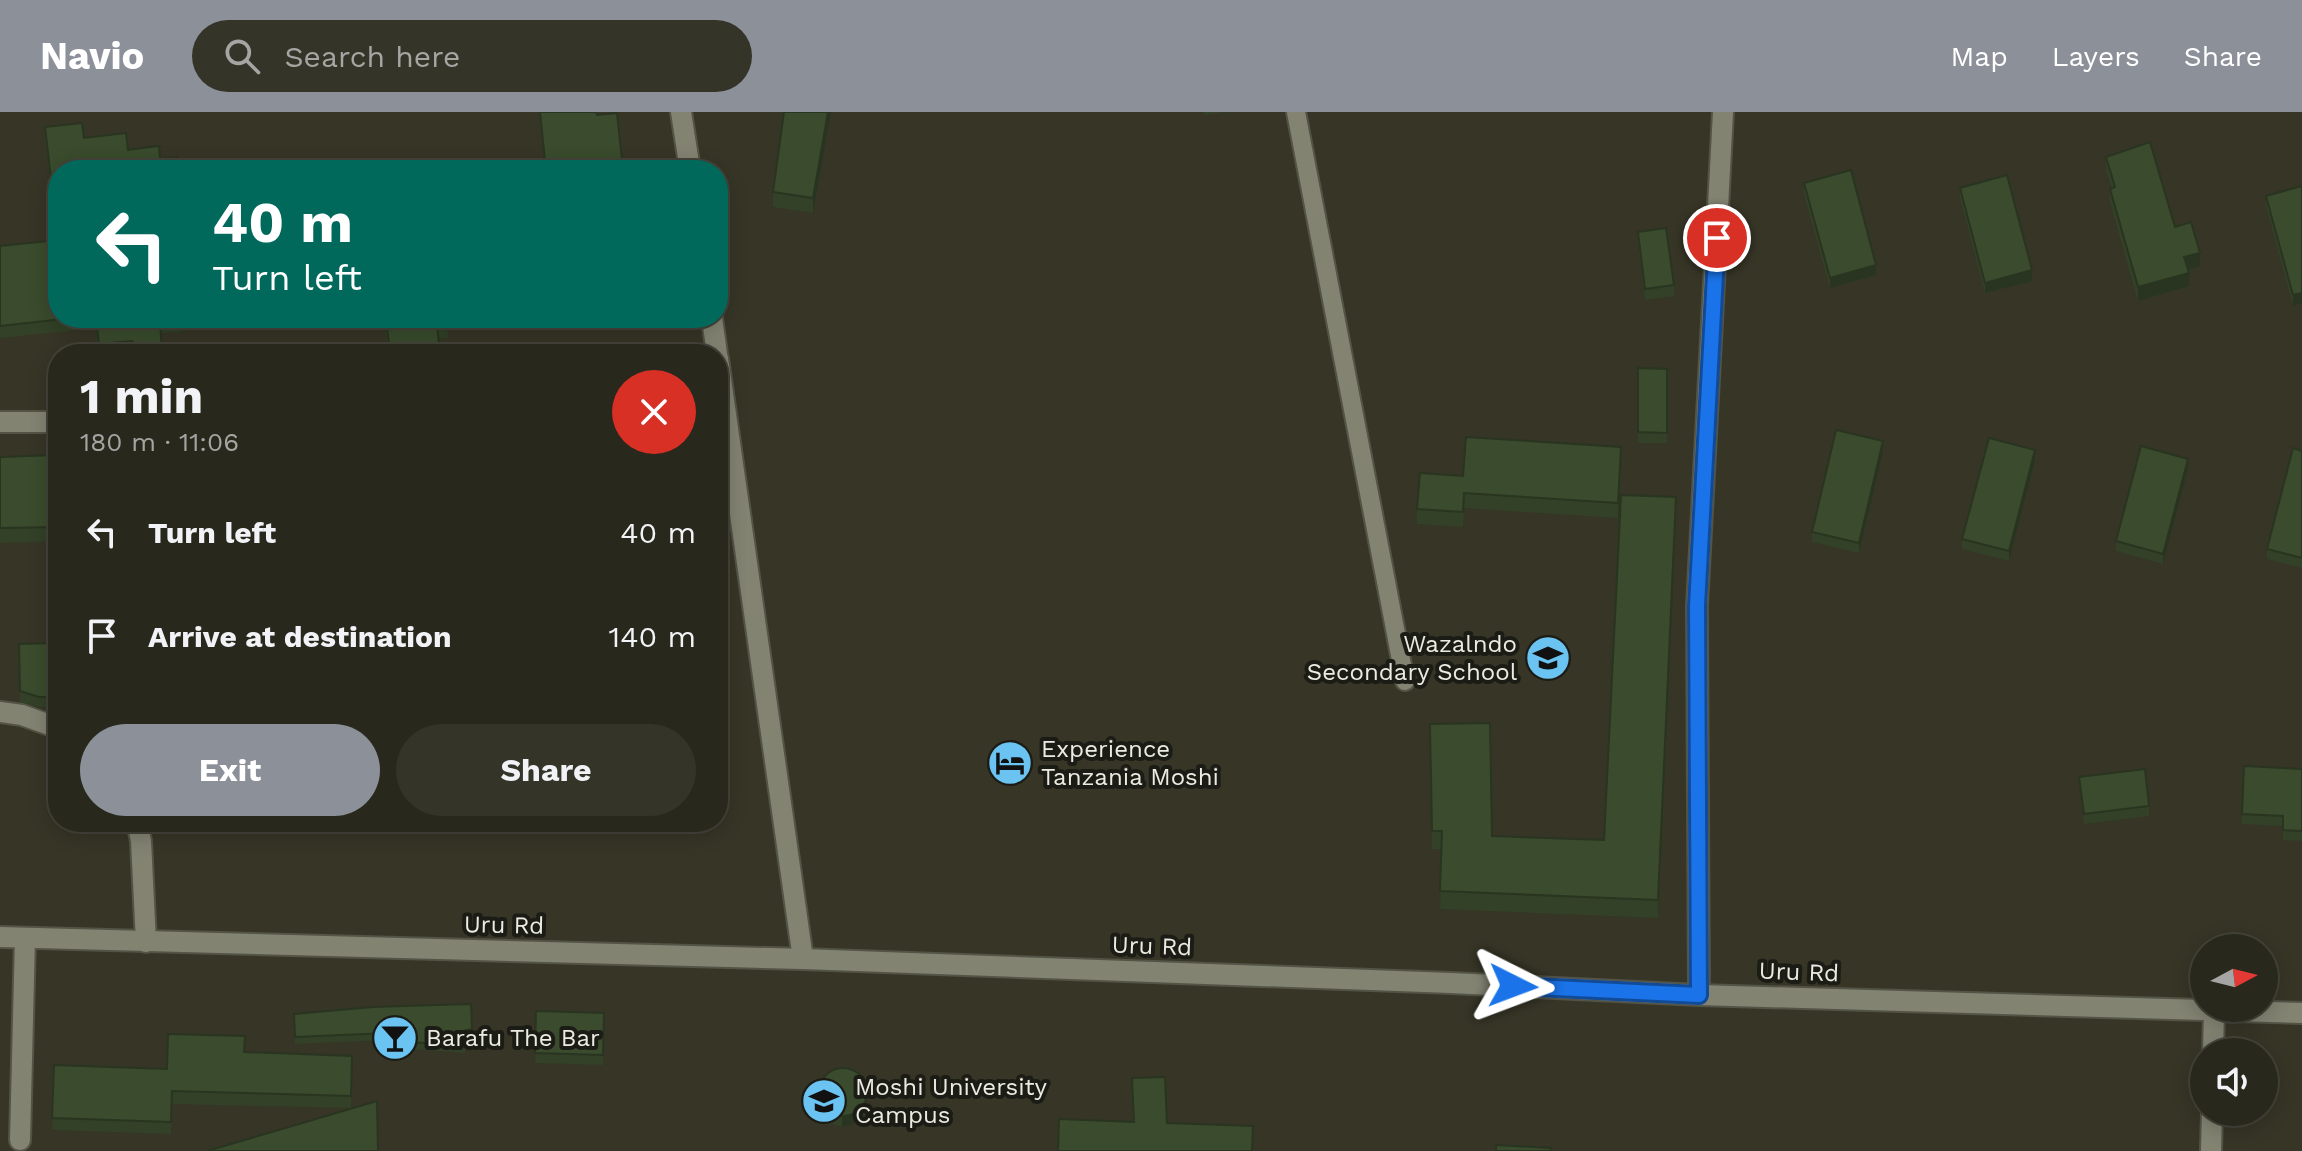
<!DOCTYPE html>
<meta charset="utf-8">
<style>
:root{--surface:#28281c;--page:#343429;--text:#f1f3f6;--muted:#a5a6a3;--line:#44443b;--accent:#8c9099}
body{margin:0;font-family:"Work Sans",sans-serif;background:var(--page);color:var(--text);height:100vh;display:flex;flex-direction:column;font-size:30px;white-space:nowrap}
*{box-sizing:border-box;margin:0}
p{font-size:26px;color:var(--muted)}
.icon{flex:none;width:44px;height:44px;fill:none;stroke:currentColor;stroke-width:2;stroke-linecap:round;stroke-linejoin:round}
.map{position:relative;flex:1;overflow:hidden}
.details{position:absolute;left:48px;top:232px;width:680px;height:488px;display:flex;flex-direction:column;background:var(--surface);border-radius:32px;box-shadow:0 4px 20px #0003,0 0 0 2px var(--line)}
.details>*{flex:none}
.banner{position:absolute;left:48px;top:48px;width:680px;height:168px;border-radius:32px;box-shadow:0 4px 20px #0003,0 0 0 2px var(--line);background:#00695c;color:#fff;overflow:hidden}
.needle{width:52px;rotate:83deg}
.buttons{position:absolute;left:2190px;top:822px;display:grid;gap:16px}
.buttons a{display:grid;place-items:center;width:88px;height:88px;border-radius:50%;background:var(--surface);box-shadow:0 4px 20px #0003,0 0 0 2px var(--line);font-size:40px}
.pin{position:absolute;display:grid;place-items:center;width:68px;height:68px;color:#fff;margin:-34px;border:4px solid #fff;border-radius:50%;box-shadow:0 2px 8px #0007}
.me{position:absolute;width:88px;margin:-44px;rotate:93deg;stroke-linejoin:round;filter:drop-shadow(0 0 6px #0008)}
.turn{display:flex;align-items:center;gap:28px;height:168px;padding:0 32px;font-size:36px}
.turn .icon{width:104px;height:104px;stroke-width:2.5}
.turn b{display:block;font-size:56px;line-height:68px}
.round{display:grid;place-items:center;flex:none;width:84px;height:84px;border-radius:42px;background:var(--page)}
.head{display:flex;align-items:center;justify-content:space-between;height:136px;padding:0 32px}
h1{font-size:48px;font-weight:700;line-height:60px}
.button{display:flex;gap:16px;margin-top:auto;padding:16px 32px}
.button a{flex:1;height:92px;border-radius:48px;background:var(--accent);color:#fff;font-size:32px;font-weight:700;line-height:92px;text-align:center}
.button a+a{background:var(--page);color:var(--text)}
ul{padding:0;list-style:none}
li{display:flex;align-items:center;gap:24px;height:104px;padding:0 32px}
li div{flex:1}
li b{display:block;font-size:30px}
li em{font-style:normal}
header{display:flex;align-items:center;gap:48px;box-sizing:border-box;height:112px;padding:0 40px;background:var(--accent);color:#fff}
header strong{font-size:38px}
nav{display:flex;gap:44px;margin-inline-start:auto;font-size:28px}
.search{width:560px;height:72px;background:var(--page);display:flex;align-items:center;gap:20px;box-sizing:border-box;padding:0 28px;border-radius:44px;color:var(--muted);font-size:30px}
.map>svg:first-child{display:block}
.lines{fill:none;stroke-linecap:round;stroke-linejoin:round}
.service-casing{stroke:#535346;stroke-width:22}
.minor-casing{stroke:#535346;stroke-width:24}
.tertiary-casing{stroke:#535346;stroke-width:24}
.service{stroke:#838372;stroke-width:18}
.minor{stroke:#838372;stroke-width:20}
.tertiary{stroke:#838372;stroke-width:20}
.wall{fill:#324127}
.shaded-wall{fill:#293520}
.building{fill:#3a4c2d;stroke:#293520;stroke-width:2}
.route-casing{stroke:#114b97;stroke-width:20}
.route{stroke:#1a73e8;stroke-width:14}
.labels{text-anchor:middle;stroke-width:8;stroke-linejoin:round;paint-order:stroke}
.poi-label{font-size:24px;fill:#ebebe2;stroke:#1c1c16;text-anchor:start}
.street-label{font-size:24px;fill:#ebebe2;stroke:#1c1c16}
</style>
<header>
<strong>Navio</strong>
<div class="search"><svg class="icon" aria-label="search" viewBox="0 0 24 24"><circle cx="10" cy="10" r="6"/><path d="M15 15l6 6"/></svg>Search here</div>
<nav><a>Map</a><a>Layers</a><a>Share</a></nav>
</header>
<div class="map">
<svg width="2302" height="1039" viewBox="0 0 2302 1039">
<rect width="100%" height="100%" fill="#363526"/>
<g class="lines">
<g class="service-casing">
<polyline id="service" points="1296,0 1405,569"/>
</g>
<g class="minor-casing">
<g id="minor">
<polyline points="681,0 690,58"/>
<polyline points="712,206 717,242"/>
<polyline points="718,246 803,847"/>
<polyline points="0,310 58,310"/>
<polyline points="0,600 22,603 58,616"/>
<polyline points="137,710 141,729 146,830"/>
<polyline points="1699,883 1697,494 1723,0"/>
<polyline points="2213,940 2214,899"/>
<polyline points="20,1028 25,826"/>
<polyline points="2211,1039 2212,1000"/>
</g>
</g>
<g class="tertiary-casing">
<polyline id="tertiary" points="0,825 803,847 1451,871 1699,883 2302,901"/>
</g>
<use href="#service" class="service"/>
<use href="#minor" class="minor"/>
<use href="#tertiary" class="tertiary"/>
</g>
<g class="wall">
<polygon points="540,0 596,0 623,58 545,58"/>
<polygon points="784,0 831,0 813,101 773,95 773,80"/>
<polygon points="1203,0 1225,0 1204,3"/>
<polygon points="45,15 128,38 160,47 58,58 58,96 53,96 45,27"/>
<polygon points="2106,45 2175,115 2200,154 2188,158 2189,174 2138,189 2110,90 2110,77 2112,76 2106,58"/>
<polygon points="1804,71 1876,163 1830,176 1804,82"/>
<polygon points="2302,74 2293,194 2266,94 2266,84"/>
<polygon points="1960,76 2032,169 1985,181 1960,86"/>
<polygon points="1638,120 1674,173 1674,184 1645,188 1638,130"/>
<polygon points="0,134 58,206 182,206 182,220 161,221 162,242 132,242 132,241 98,242 96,216 0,226"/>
<polygon points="384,206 447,206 448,226 438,227 440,242 388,242"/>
<polygon points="1638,256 1667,257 1667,331 1638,331"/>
<polygon points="2302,339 2302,456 2267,447 2267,437"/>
<polygon points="1883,340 1859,441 1812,430 1812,420"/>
<polygon points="58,343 58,429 0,431 0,345"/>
<polygon points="2035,348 2009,449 1962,437 1962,427"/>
<polygon points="1621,350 1618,406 1464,396 1463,415 1417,412 1417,397 1463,364"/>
<polygon points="2188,357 2163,452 2116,439 2116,429"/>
<polygon points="1676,403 1658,806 1440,797 1442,737 1432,737 1430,612 1492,724 1604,728"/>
<polygon points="58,531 58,595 39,595 20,590 19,532"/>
<polygon points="2302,657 2302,729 2283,728 2283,714 2242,712 2242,702"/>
<polygon points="2079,665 2149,694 2149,704 2084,712"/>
<polygon points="536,899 604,901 603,953 535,951"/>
<polygon points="294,902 472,924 466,925 465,941 411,937 411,927 295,932"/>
<polygon points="245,940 352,944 351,996 172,992 171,1022 52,1018 54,953 167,957"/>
<polygon points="819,974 866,996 862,1006 853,1012 842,1015 832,1012 823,1005 819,995"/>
</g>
<g class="shaded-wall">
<polygon points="828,0 831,0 813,101 813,86"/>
<polygon points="2200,141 2200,154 2184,159 2184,145"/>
<polygon points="1876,153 1876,163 1830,176 1830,166"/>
<polygon points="2032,158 2032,169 1985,181 1985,171"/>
<polygon points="2189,161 2189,174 2138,189 2138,175"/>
<polygon points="2302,181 2302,191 2293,194 2293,183"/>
<polygon points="1883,329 1883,340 1859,441 1859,431"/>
<polygon points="1621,335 1621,350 1618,406 1618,391"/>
<polygon points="2035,338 2035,348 2009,449 2009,439"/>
<polygon points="2188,347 2188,357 2163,452 2163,442"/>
<polygon points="1676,385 1676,403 1658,806 1658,788"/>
<polygon points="472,917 472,924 466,925 466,918"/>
<polygon points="866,985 866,996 862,1006 853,1012 842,1015 842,1004"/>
</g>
<g class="building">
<polygon points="540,0 596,0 597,3 617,1 623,58 546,58"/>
<polygon points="784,0 828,0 813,86 773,80"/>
<polygon points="82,11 84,26 126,21 128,38 159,34 160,47 177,45 179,58 58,58 58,83 53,84 45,15"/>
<polygon points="2150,30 2175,115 2191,110 2200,141 2184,145 2189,161 2138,175 2110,77 2115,75 2106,45"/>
<polygon points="1851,58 1876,153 1830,166 1804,71"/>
<polygon points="2007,63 2032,158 1985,171 1960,76"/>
<polygon points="2302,74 2302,181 2293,183 2266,84"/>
<polygon points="1666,116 1674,173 1645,177 1638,120"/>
<polygon points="58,128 58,206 72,206 0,214 0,134"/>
<polygon points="96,206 182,206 182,208 160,209 162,242 133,242 132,229 99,232"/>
<polygon points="386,206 447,206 448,211 437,213 440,242 390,242"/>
<polygon points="1638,256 1667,257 1667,321 1638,320"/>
<polygon points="1836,318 1883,329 1859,431 1812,420"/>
<polygon points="1466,325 1621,335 1618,391 1464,381 1463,400 1417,397 1420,361 1463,364"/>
<polygon points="1989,326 2035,338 2009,439 1962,427"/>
<polygon points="2141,334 2188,347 2163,442 2116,429"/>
<polygon points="2293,336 2302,339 2302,446 2267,437"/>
<polygon points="58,343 58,415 0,416 0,345"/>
<polygon points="1621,383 1676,385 1658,788 1440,779 1442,719 1432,719 1430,612 1490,611 1492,724 1604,728"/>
<polygon points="58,531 58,585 39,585 20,579 19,532"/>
<polygon points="2244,654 2302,657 2302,719 2283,718 2283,704 2242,702"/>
<polygon points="2145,657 2149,694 2084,702 2079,665"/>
<polygon points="471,892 472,917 466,918 465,934 411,930 411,920 295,925 294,902 373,895"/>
<polygon points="536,899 604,901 603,943 535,941"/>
<polygon points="168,922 245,924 244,940 352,944 351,984 172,979 171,1010 52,1006 54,953 167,957"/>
<circle cx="843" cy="980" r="24"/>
<polygon points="1165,965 1167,1011 1253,1014 1252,1039 1058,1039 1059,1007 1134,1010 1132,966"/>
<polygon points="377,989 378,1039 207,1039"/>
<polygon points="1496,1033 1551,1036 1550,1039 1496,1039"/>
</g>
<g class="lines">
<g class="route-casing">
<polyline id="route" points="1513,874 1699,883 1697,494 1717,126"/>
</g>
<use href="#route" class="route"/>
</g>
<defs>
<g id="school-disc" transform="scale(2.3)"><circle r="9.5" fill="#6bc3f2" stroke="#1c1c16"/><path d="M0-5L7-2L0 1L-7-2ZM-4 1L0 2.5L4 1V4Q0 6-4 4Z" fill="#111"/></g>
<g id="hotel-disc" transform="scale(2.3)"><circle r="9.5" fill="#6bc3f2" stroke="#1c1c16"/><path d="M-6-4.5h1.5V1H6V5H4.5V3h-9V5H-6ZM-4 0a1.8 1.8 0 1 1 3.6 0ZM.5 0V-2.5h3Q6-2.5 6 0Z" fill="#111"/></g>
<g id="bar-disc" transform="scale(2.3)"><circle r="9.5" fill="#6bc3f2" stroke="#1c1c16"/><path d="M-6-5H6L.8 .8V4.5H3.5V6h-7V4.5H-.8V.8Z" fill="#111"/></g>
</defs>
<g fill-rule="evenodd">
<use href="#school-disc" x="1548" y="546"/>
<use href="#hotel-disc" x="1010" y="651"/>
<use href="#bar-disc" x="395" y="926"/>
<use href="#school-disc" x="824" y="989"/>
</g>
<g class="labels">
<g class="poi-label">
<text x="1517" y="540" text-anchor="end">Wazalndo<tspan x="1517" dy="28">Secondary School</tspan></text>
<text x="1041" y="645">Experience<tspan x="1041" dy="28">Tanzania Moshi</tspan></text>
<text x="426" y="934">Barafu The Bar</text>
<text x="855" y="983">Moshi University<tspan x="855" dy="28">Campus</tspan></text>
</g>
<g class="street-label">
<text transform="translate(504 813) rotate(1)" y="8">Uru Rd</text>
<text transform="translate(1152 834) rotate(2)" y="8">Uru Rd</text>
<text transform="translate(1799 860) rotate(2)" y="8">Uru Rd</text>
</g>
</g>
</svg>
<div class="buttons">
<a><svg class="needle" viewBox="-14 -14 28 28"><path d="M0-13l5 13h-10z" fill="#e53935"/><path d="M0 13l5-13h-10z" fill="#a5a6a3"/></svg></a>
<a><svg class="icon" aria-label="sound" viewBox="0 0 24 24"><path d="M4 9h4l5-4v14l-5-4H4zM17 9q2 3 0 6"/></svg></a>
</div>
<div class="pin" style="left:1717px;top:126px;background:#d93025"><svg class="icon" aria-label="arrive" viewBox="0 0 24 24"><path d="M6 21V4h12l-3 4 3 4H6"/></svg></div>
<svg class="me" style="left:1513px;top:874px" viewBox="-20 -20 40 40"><path d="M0-17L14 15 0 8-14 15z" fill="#1a73e8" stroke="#fff" stroke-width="4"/></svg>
<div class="banner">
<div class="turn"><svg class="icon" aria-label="left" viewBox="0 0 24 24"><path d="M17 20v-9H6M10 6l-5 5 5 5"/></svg><div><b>40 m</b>Turn left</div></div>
</div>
<section class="details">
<div class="head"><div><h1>1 min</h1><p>180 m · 11:06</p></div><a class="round" style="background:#d93025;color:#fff"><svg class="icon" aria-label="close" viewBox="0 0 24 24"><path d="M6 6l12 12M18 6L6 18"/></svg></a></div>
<ul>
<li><svg class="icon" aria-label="left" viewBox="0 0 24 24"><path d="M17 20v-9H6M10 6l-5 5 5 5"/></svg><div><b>Turn left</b></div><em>40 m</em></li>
<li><svg class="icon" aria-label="arrive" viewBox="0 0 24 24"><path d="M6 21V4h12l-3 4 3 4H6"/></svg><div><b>Arrive at destination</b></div><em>140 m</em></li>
</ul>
<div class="button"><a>Exit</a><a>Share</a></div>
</section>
</div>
